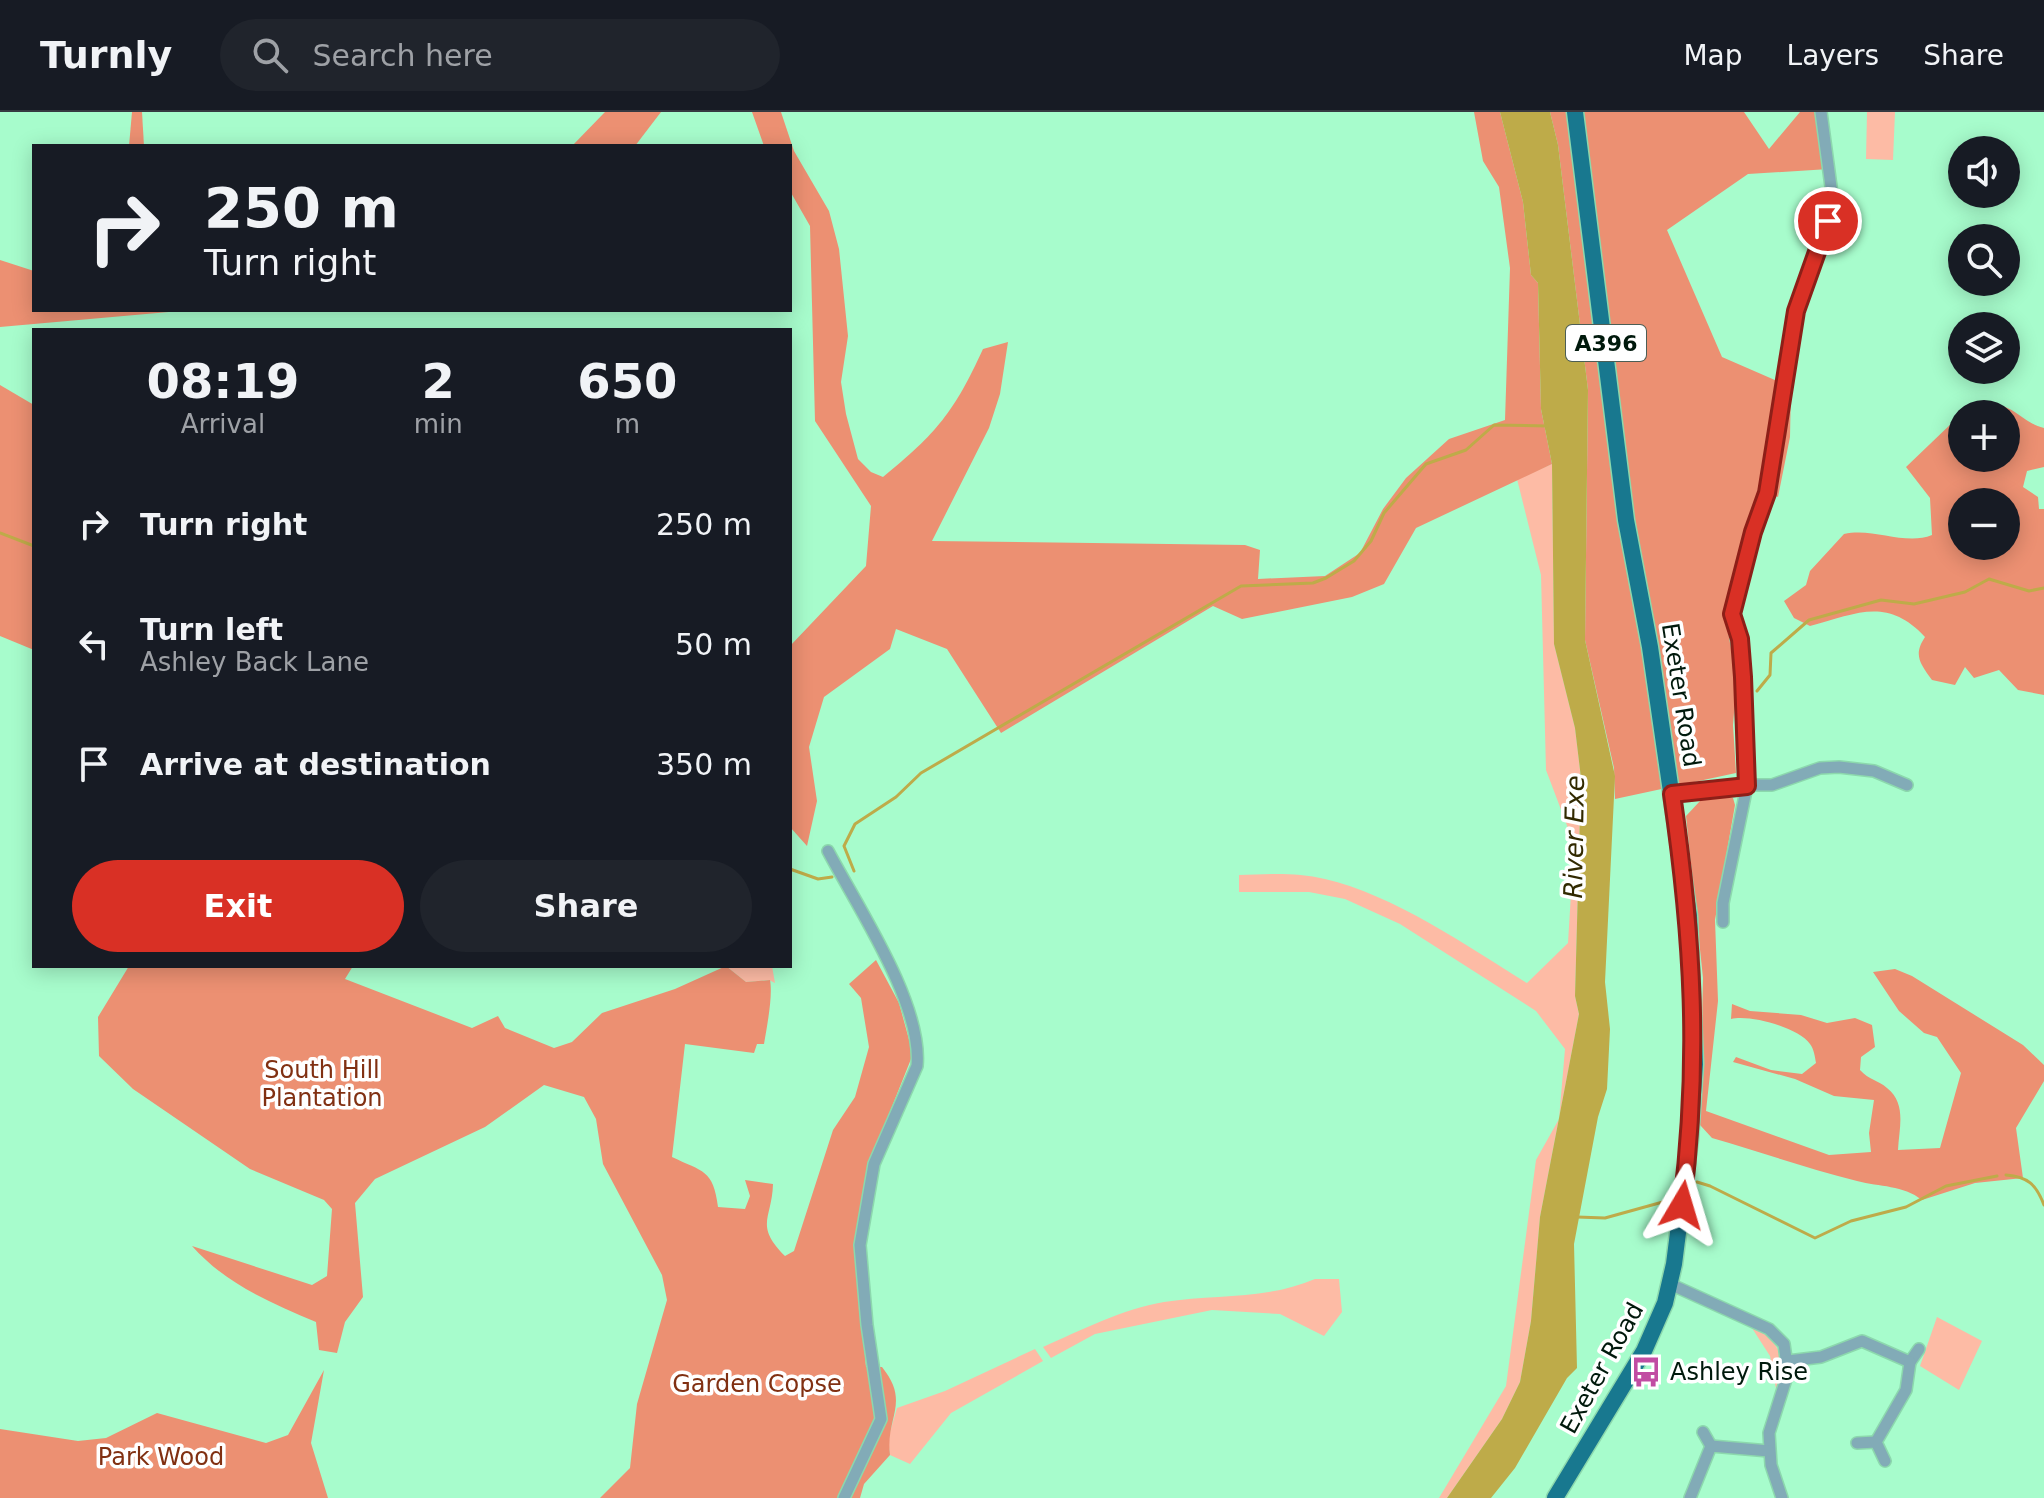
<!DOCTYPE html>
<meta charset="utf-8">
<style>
:root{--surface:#171b24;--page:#20242c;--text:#f1f3f6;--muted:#9ea1a6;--line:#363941;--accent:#d93025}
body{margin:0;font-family:"DejaVu Sans",sans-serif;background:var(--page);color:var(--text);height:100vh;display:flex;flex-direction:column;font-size:30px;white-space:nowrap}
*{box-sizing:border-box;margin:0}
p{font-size:26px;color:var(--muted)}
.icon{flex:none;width:44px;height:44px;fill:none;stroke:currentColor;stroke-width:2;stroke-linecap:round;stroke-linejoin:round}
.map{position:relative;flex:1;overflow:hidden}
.details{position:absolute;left:32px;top:216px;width:760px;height:640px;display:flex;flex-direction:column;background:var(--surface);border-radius:0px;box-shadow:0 4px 20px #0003}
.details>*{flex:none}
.guide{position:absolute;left:32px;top:32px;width:760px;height:168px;border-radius:0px;box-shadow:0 4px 20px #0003;background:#171b24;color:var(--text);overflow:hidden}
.fabs{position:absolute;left:1948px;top:24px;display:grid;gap:16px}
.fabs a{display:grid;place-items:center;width:72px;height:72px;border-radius:50%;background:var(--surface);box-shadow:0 4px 20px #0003;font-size:40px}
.pin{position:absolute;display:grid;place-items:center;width:68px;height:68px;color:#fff;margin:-34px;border:4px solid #fff;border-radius:50%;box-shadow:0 2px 8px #0007}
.me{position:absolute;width:88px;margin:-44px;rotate:7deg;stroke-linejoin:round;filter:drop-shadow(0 0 6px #0008)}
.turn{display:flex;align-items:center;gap:28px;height:168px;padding:0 40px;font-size:36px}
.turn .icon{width:104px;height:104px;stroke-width:2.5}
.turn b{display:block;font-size:56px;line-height:68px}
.eta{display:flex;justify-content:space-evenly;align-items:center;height:136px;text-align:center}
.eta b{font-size:48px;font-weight:600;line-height:56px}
.action{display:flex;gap:16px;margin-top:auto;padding:16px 40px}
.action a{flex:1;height:92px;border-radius:48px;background:var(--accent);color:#fff;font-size:32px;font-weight:600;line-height:92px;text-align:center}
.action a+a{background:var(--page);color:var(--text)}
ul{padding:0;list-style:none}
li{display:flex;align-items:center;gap:24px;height:120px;padding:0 40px}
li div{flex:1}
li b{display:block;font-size:30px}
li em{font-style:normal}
header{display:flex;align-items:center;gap:48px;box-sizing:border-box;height:112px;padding:0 40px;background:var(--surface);border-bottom:2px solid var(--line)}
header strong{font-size:38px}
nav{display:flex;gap:44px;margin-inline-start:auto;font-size:28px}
.search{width:560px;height:72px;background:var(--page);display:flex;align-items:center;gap:20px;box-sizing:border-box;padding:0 28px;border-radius:44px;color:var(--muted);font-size:30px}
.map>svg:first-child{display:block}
.green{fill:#fdbba5}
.forest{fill:#ec9072;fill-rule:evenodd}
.water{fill:#beab49}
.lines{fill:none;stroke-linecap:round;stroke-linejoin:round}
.stream{stroke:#beab49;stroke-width:3}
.minor-casing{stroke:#8cd8ad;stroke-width:14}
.primary-casing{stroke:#8cd8ad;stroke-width:19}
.minor{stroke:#82abb7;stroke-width:11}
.primary{stroke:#18788f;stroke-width:16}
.route-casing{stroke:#8d1f18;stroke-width:20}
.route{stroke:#d93025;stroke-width:14}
.labels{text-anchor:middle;stroke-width:7;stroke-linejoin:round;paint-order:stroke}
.shield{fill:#fff;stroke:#4c5e55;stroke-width:2}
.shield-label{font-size:22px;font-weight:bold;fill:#00190c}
.street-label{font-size:24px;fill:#00190c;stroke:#fff}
.park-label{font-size:24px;fill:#813012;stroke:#fff}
.poi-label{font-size:24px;fill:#00190c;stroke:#fff;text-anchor:start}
.water-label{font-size:26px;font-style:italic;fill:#312900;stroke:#fff}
</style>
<header>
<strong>Turnly</strong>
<div class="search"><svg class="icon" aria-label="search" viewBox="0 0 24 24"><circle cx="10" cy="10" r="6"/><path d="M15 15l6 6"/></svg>Search here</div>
<nav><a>Map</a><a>Layers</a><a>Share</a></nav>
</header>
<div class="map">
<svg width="2044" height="1386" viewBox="0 0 2044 1386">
<rect width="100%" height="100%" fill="#a7fccc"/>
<g class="green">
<polygon points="1867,0 1895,0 1893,48 1866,47"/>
<path d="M1552 352 1554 532 1575 616 1581 666 1575 884 1579 902 1540 1105 1531 1209 1520 1270 1502 1307 1447 1386H1439L1506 1274 1536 1048 1559 1007 1565 937 1536 899 1400 812 1345 787 1309 780H1239V763C1268 762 1296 760 1325 767 1392 782 1469 835 1527 871L1568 831 1574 732 1546 658 1541 463 1517 367Z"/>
<polygon points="726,854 772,854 775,871 769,868 746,870"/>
<path d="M1315 1167H1339L1342 1200 1324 1224 1280 1202 1212 1198 1095 1222 1051 1246 1043 1235C1081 1218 1123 1197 1164 1190 1216 1182 1266 1188 1315 1167Z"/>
<polygon points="1937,1205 1982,1229 1959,1278 1920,1254"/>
<path d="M1750 1213C1780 1228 1788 1247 1776 1277L1770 1244Z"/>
<polygon points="1035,1237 1043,1249 951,1301 910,1352 890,1343 888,1327 897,1296 945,1279"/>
</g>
<g class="forest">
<polygon points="132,0 142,0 144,34 129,34"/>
<polygon points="605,0 661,0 635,34 572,34"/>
<path d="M752 0H781L794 39 829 99 839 137 848 224 841 270 846 302 858 347 871 360 883 365C937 321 954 300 983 237L1008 230 1000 282 989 316 932 429 1245 433 1260 438 1258 467 1325 464 1360 441 1383 397 1406 366 1449 327 1505 308 1510 156 1499 75 1483 49 1474 0H1500L1523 90 1531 163 1538 171 1541 297 1552 352 1416 416 1384 472 1352 485 1242 507 1213 494 1001 621 947 537 896 517 890 537 824 585 809 635 817 689 807 734 790 715V534L866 454 871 394 815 309 810 114 790 79V34H764Z"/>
<polygon points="1550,0 1744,0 1769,37 1800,0 1824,0 1829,57 1748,62 1667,118 1722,245 1791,275 1790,325 1778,385 1768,381 1732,502 1740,527 1733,613 1736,661 1615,687 1614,656 1585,528 1588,278 1558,33"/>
<polygon points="0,148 34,159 34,198 191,198 0,215"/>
<polygon points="0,273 34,293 34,538 0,524"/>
<path d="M2003 294C2019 300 2027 312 2044 316V355L2027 359 2023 375 2038 385 2039 397H2044V583L2018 578 1999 558 1974 566 1965 555 1955 573 1932 568C1920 551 1913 543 1925 525 1887 484 1856 502 1810 514L1794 506 1784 489 1806 473 1810 459 1844 422C1873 415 1905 434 1932 423L1930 386 1906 355 1954 309 1962 307V346H2006V302H1977ZM1962 390H2006V434H1962Z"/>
<path d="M1714 684 1733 686 1735 693 1715 808 1718 889 1706 999 1829 1043 1871 1040 1869 1021 1874 988 1834 984 1795 967 1733 950 1736 945 1771 958 1802 962 1816 951C1815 945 1814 937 1810 932 1799 916 1750 902 1731 907L1732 892 1750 899 1801 903 1827 911 1855 906 1872 913 1875 935 1861 945 1860 958C1869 968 1878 968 1887 976 1907 992 1899 1016 1898 1038L1940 1036 1961 961 1937 925 1924 921 1899 899 1873 860 1895 857 1912 864 2023 933 2044 953V969L2016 1016 2023 1066 1975 1071 1922 1088C1903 1073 1880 1075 1857 1069 1808 1057 1761 1040 1712 1026L1700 1013V997L1703 866 1686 704 1701 688Z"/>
<path d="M876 848 899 891 913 942 869 1052 855 1125 866 1255H882C911 1291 885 1305 890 1343L864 1372 860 1386H600L630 1356 637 1292 667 1188 662 1163 603 1052 596 1007 584 985 544 973 485 1015 375 1067 355 1091 363 1185 345 1210 337 1241 319 1238 316 1210C269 1190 226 1172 192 1134L312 1173 327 1164 332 1097 324 1088 250 1057 133 977 99 944 98 905 129 854H353L345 867 472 916 498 904 505 916 554 936 572 930 602 901 675 877 726 854 746 870 770 868C773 884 767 914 764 932H757L754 941 685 932 672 1045C703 1060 713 1057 718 1095L745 1097 750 1084 745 1068 773 1072C772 1107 754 1113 785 1144L794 1139 833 1018 855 985 869 935 861 886 849 872Z"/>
<polygon points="324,1258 311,1331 328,1386 0,1386 0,1317 78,1329 106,1326 157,1301 266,1331 288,1323"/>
</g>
<polygon class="water" points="1500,0 1550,0 1558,33 1588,278 1585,528 1615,664 1605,870 1610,917 1607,977 1598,1005 1574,1132 1577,1256 1567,1266 1515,1356 1491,1386 1447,1386 1502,1307 1520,1270 1531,1209 1540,1105 1579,902 1575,884 1581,666 1575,616 1554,532 1552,352 1541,297 1538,171 1531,163 1523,90"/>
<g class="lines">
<g class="stream">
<polyline points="0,421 34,434"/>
<polyline points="1757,579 1770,563 1771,541 1809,508 1881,488 1914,492 1965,480 1989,467 2029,479 2044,476"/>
<polyline points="790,757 818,767 832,765"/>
<polyline points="854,759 844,734 855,712 896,685 921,661 1241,474 1313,471 1326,466 1354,449 1371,429 1384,401 1426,352 1466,338 1494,313 1547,314"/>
<path d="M2006 1063C2028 1065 2036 1072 2044 1093"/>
<polyline points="1697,1070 1710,1074 1815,1126 1851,1109 1906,1095 1946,1074 1997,1064"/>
<polyline points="1577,1105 1605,1106 1670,1088"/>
</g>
<g class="minor-casing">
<g id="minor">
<polyline points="1672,682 1739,673 1772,673 1820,656 1839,655 1874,659 1907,673"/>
<path d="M828 739C857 794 923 892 917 954L874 1052 860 1133 867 1213 881 1307 844 1386"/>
<polyline points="1723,810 1723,791 1747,674 1743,565 1732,502 1767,381 1796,199 1826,119 1832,82 1821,0"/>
<polyline points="1670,1172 1769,1217 1784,1232 1788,1261 1769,1321 1771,1353 1782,1386"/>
<polyline points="1788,1249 1821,1245 1862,1229 1910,1250 1919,1237"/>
<polyline points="1703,1320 1711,1334"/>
<polyline points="1857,1331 1876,1330"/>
<polyline points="1885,1349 1876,1330 1906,1278 1910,1250"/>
<polyline points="1690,1386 1711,1334 1769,1339"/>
</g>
</g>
<g class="primary-casing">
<polyline id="primary" points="1555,1386 1644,1239 1665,1191 1674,1152 1690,1027 1695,952 1689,804 1650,535 1626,408 1575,0"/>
</g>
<use href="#minor" class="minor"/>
<use href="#primary" class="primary"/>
</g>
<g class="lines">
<g class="route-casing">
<path id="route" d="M1682 1093C1700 947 1693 827 1672 682L1747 674 1743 565 1740 527 1732 502 1753 420 1767 381 1796 199 1828 109"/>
</g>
<use href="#route" class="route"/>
</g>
<defs>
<g id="bus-bare" transform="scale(2.4)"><path d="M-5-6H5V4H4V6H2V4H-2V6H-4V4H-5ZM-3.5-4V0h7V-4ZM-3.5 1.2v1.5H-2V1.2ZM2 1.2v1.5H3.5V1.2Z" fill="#c14ca3" stroke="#fff" stroke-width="2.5" paint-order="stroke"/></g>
</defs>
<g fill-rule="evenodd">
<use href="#bus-bare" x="1646" y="1260"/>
</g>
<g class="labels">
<rect class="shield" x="1566" y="213" width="80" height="36" rx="6"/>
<g class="shield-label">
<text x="1606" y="239">A396</text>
</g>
<g class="street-label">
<text transform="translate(1681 583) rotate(81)" y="8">Exeter Road</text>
<text transform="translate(1602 1256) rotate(-61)" y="8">Exeter Road</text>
</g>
<g class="park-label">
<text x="322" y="966">South Hill<tspan x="322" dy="28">Plantation</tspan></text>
<text x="757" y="1280">Garden Copse</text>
<text x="161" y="1353">Park Wood</text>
</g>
<g class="poi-label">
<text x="1670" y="1268">Ashley Rise</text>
</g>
<g class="water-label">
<text transform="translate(1574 725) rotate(-89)" y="9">River Exe</text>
</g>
</g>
</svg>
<div class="fabs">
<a><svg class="icon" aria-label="sound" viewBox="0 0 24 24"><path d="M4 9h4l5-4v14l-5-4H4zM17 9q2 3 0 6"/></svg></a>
<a><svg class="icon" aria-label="search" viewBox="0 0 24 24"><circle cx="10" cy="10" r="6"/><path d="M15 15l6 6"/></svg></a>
<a><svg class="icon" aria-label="layers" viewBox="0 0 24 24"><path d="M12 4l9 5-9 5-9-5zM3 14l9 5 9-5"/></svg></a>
<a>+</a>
<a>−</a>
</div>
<div class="pin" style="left:1828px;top:109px;background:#d93025"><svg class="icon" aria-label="arrive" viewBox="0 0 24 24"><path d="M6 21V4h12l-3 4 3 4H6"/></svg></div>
<svg class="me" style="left:1682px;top:1093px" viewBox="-20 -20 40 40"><path d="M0-17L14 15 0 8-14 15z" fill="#d93025" stroke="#fff" stroke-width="4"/></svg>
<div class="guide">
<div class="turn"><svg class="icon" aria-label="right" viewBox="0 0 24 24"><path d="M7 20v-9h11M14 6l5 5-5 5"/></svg><div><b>250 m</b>Turn right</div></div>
</div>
<section class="details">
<div class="eta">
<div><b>08:19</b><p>Arrival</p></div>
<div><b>2</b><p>min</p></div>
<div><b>650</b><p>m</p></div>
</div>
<ul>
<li><svg class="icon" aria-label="right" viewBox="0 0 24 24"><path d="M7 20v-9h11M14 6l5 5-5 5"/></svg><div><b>Turn right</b></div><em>250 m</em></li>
<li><svg class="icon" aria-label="left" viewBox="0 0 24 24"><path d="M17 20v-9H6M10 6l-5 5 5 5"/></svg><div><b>Turn left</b><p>Ashley Back Lane</p></div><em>50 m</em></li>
<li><svg class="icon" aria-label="arrive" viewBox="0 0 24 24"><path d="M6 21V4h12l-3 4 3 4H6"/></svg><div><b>Arrive at destination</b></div><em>350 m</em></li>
</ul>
<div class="action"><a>Exit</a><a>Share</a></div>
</section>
</div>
